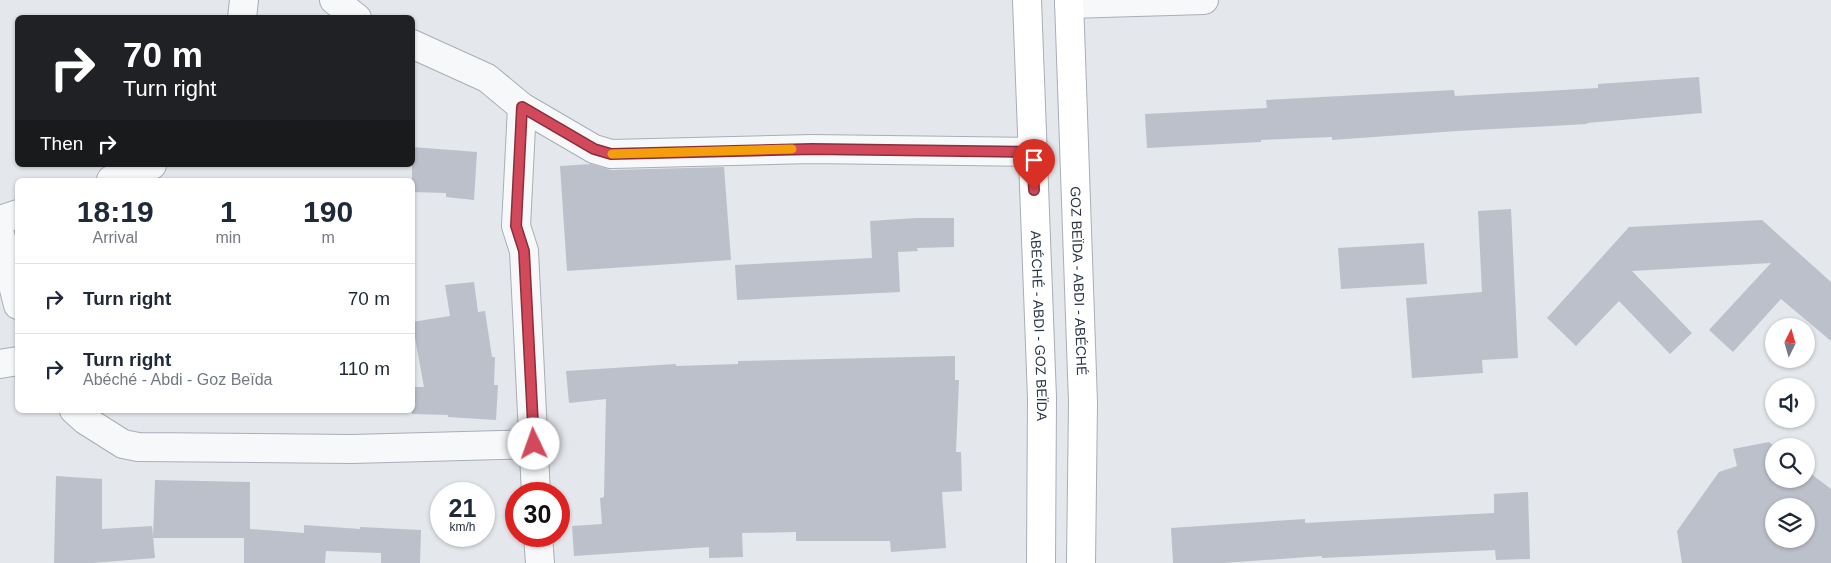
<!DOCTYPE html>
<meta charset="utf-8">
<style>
:root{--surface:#fff;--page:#f2f2f3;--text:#1f2937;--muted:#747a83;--line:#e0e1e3}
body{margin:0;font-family:Helvetica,sans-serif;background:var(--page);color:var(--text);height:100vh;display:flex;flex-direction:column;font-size:19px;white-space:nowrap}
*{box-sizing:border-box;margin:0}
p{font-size:16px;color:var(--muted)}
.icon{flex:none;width:28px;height:28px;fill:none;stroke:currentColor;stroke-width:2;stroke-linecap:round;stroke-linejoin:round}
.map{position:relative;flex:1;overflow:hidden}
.panel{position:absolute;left:15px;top:178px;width:400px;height:235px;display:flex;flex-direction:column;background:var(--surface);border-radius:8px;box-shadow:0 1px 4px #0004}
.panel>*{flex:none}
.banner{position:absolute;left:15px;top:15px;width:400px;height:152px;border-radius:8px;box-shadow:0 1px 4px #0004;background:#202124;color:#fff;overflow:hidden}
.needle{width:32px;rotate:5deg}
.controls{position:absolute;left:1765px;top:318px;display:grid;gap:10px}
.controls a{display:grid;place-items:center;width:50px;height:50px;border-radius:50%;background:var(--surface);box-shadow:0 1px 4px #0004;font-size:25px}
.speed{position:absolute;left:430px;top:482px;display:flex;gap:10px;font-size:25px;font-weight:700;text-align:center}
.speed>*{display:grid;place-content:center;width:65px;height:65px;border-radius:50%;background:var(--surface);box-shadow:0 1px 4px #0004;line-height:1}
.speed small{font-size:12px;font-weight:400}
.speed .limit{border:8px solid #d22;background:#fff;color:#111}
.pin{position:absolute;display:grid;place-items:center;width:42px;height:42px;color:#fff;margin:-51px -21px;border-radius:50% 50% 50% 0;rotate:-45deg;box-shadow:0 0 5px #0007}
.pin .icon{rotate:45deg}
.me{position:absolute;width:55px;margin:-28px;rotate:357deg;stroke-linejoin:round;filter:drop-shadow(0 0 4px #0008)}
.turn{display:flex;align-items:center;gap:18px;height:105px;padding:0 25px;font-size:22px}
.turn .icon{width:65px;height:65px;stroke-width:2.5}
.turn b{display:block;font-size:35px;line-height:42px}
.then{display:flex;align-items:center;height:48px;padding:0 25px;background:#0003;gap:10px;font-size:19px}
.eta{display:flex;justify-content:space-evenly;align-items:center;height:85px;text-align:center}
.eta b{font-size:30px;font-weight:700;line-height:35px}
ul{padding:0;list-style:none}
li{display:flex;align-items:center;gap:15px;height:70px;padding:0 25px;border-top:1px solid var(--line)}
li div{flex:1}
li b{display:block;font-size:19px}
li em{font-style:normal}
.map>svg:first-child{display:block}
.building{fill:#bbc0ca;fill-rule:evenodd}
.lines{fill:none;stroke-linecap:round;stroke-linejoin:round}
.minor-casing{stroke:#a9aeb7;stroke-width:30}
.secondary-casing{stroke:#a9aeb7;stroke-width:30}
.minor{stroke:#f7f8fa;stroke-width:28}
.secondary{stroke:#fff;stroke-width:28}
.route-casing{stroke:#882f3b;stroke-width:12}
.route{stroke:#d1495b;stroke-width:9}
.slow{stroke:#f59e0b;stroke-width:9}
.labels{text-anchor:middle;stroke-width:4;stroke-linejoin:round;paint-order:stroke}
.street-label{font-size:14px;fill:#2b3445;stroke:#f4f6f9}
</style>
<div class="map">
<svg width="1831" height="563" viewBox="0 0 1831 563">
<rect width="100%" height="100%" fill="#e4e7ec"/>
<g class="building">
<polygon points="1699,77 1702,113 1587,123 1587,124 1457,131 1332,140 1332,137 1261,140 1261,142 1147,148 1145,114 1267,108 1266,100 1454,90 1455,96 1598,88 1598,84"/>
<polygon points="412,147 477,152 474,200 446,197 446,193 412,192"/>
<polygon points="591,164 611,170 724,167 731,260 567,271 560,166"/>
<polygon points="1511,209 1518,358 1482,360 1483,373 1412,378 1406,298 1482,292 1478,211"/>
<polygon points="916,218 954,218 954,247 917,248 918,251 898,252 900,292 737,300 735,265 872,258 870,221"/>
<polygon points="1762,220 1831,282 1831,341 1781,299 1733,352 1709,330 1771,263 1632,271 1692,333 1670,354 1619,301 1576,346 1547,318 1629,227"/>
<polygon points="1424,243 1427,284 1341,289 1338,248"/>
<polygon points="474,282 478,312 485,311 492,357 495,357 494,385 498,385 496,420 448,417 448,415 412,414 412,387 424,387 412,322 450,316 445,285"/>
<polygon points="955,356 955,380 959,380 956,452 961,452 962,491 942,492 946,548 891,552 890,541 796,541 796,532 742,533 743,557 709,558 709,547 574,556 572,526 602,524 600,498 604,497 606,399 569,403 566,371 676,364 676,366 738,364 738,361"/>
<path d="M1769 442 1774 446V479H1806V470L1831 489V563H1682L1677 531 1719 472 1737 466 1733 449ZM1774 506H1806V539H1774Z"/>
<polygon points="56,476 102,479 102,529 152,526 155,558 92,563 54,563"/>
<polygon points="155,480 250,482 250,529 304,533 304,525 360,529 360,527 421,530 420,563 381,563 381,553 326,551 325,563 244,563 244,538 153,538"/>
<polygon points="1528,492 1530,559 1496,560 1495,550 1322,558 1322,556 1223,563 1173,563 1171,528 1305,519 1305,523 1494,513 1494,494"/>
</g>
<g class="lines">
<g class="minor-casing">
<g id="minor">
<polyline points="334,0 357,18"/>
<polyline points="1069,4 1204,0"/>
<polyline points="242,18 244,0"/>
<polyline points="412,44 487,78 522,107 594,149 611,154 812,149 1033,152"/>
<polyline points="522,107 516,226 524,251 536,494"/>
<polyline points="111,180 152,165"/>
<polyline points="0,220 18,214"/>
<polyline points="0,234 18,305"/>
<polyline points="0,364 18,361"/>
<polyline points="74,410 85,420 123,444 138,447 352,449 534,444"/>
<polyline points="538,536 540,563"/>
</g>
</g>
<g class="secondary-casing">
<g id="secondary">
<path id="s1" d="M1027 0 1042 398 1041 563"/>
<path id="s2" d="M1069 0 1083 403 1081 563"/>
</g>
</g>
<use href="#minor" class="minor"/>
<use href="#secondary" class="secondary"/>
</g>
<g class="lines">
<g class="route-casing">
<polyline id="route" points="534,444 524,251 516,226 522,107 594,149 611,154 812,149 1032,152 1034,190"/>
</g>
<use href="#route" class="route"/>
<polyline class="slow" points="612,154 792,149"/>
</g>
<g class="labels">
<g class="street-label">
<text dy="5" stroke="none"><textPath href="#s2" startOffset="281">GOZ BEÏDA - ABDI - ABÉCHÉ</textPath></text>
<text dy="5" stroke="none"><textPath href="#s1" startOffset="326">ABÉCHÉ - ABDI - GOZ BEÏDA</textPath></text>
</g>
</g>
</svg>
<div class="controls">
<a><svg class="needle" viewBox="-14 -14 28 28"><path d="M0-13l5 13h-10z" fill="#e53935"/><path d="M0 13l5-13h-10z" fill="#747a83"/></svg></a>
<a><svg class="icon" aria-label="sound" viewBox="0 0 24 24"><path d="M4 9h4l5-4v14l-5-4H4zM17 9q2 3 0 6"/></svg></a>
<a><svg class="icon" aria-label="search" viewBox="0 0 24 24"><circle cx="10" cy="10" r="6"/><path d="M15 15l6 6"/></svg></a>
<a><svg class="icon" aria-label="layers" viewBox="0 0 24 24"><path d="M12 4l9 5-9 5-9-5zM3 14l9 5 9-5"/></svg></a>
</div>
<div class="speed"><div>21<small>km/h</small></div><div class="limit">30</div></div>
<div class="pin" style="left:1034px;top:190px;background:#d93025"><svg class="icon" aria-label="arrive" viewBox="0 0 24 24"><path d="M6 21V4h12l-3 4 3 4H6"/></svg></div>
<svg class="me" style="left:534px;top:444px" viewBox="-20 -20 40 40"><circle r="19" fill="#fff"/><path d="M0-13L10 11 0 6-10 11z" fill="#d1495b"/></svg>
<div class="banner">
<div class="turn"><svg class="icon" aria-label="right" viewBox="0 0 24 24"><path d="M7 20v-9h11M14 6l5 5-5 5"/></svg><div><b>70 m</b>Turn right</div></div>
<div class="then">Then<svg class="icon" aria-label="right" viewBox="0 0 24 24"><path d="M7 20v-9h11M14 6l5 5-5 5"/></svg></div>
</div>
<section class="panel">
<div class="eta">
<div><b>18:19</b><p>Arrival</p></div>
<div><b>1</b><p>min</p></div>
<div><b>190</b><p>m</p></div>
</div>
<ul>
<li><svg class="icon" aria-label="right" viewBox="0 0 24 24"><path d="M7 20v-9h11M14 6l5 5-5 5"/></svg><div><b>Turn right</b></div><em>70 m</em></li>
<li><svg class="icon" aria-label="right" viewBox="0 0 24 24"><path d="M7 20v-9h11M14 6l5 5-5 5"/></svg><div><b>Turn right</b><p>Abéché - Abdi - Goz Beïda</p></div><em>110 m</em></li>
</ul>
</section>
</div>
